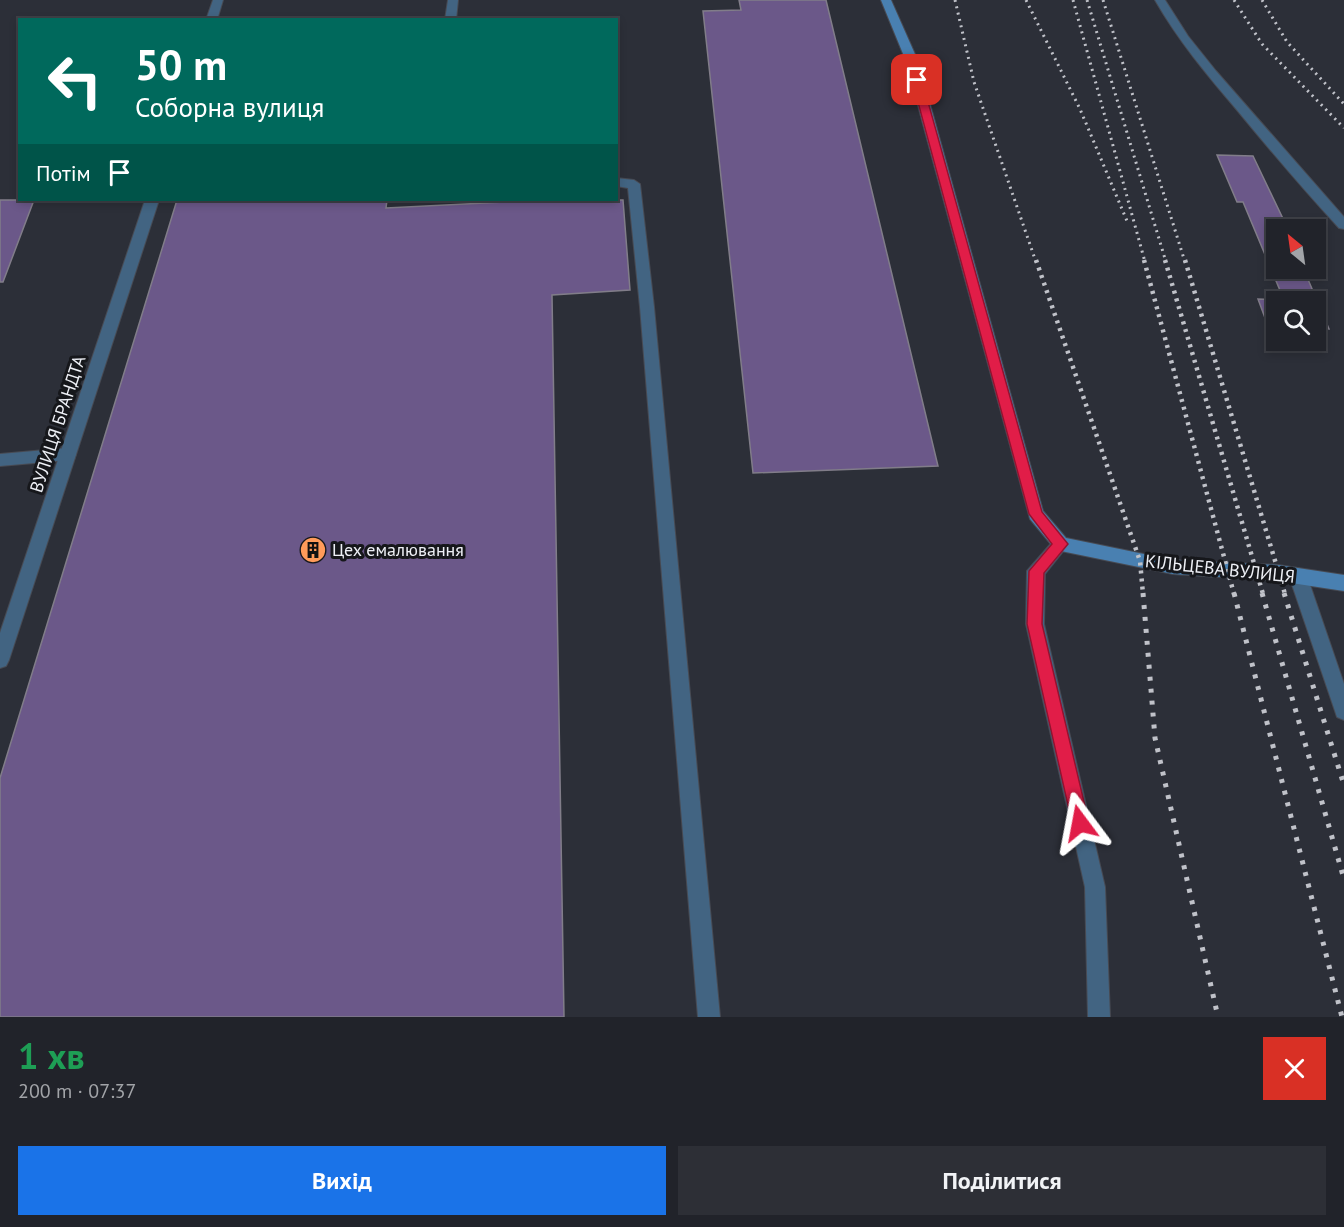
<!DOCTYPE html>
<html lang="uk">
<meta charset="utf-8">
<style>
:root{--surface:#21232a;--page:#2d2f36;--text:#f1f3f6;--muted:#a2a4a8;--line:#3e4047;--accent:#1a73e8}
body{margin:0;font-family:"PT Sans",sans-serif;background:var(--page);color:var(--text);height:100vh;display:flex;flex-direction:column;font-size:22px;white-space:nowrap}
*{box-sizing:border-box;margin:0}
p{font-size:20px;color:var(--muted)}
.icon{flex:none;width:33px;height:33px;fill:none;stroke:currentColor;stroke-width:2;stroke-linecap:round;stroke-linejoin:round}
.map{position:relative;height:1017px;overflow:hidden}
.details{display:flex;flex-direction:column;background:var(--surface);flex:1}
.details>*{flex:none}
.hud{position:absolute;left:18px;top:18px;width:600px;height:183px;border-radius:0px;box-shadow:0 3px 9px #0003,0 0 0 2px var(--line);background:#00695c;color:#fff;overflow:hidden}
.needle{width:39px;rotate:331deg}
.tools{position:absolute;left:1266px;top:219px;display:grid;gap:12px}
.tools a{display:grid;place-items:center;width:60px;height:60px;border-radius:0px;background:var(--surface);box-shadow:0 3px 9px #0003,0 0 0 2px var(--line);font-size:30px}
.pin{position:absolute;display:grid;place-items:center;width:51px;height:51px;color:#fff;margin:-26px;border-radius:12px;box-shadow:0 3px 9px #0006}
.me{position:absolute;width:66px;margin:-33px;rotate:347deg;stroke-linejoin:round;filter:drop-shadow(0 0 4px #0008)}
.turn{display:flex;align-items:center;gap:21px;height:126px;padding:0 18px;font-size:27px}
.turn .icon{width:78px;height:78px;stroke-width:2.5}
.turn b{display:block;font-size:42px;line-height:51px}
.then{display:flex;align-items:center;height:57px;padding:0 18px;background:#0003;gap:12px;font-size:22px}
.round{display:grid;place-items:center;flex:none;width:63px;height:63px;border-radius:0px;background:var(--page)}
.head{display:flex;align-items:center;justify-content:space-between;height:102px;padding:0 18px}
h1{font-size:36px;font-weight:600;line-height:45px;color:#1e9e55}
.button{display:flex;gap:12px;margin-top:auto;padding:12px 18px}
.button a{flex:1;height:69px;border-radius:0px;background:var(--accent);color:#fff;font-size:24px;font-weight:600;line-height:69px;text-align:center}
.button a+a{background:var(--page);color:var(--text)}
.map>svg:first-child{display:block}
.building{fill:#6b5889;stroke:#817d89;stroke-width:1.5}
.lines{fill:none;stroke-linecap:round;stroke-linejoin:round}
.service-casing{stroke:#474a53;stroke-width:2}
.minor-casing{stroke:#474a53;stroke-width:2}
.secondary-casing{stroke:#474a53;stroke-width:2}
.service{fill:#426482;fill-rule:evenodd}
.minor{fill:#426482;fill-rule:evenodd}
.secondary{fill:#4980b1;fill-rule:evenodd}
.rail-far2{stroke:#c0c2c9;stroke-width:3;stroke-dasharray:2 4.5;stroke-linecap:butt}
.rail-far1{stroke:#c0c2c9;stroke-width:4.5;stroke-dasharray:3 5;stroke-linecap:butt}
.rail{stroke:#c0c2c9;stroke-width:5;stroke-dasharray:4 8;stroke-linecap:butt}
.route{fill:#e11d48;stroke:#92132f;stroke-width:1.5}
.labels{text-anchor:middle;stroke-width:6;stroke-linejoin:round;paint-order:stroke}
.street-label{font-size:18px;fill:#eef0f6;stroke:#16171b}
.poi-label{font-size:18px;fill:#eef0f6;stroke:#16171b;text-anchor:start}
</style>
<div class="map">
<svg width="1344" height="1017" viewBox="0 0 1344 1017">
<rect width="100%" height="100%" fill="#2c2f38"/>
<g class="building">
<polygon points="739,0 826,0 938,466 753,473 703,11 741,10"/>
<polygon points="1217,155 1253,156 1287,227 1291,230 1276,230 1276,268 1308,268 1312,277 1307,277 1329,329 1316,328 1316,302 1276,302 1276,326 1268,326 1258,299 1284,300 1243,202 1237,202"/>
<polygon points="0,200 34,200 3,282 0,282"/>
<polygon points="177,200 387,200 386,208 545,200 623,200 630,290 552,295 564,1017 0,1017 0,778"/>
</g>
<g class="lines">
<g class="service-casing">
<g id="service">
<polygon points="448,0 458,0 456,20 445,20"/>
<path d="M1155 0H1165L1188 36 1216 71 1344 217V229L1339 228C1304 190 1270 150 1237 110 1207 75 1178 40 1155 0Z"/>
<polygon points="616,178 634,180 640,184 654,307 720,1017 698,1017 640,307 628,188 616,186"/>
<polygon points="68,448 74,449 76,454 74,459 68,460 0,466 0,454"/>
</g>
</g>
<g class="minor-casing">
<g id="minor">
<polygon points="213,0 223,0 217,20 206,20"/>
<polygon points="145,200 159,200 9,660 6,666 0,668 0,633"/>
<polygon points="1061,537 1067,539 1069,544 1045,574 1044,624 1105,887 1110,1017 1088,1017 1085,887 1026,624 1027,571 1055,539"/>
<polygon points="1298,568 1304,571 1307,576 1344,684 1344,720 1337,717 1335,711 1289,576 1292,571"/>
</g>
</g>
<g class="secondary-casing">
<polygon id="secondary" points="881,0 891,0 918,61 1043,511 1066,538 1173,560 1278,565 1344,575 1344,591 1278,581 1173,574 1061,551 1055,549 1030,519 906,61"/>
</g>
<use href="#service" class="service"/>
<use href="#minor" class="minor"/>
<use href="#secondary" class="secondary"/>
<g class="rail-far2">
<polyline points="955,0 974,82 1036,262"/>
<polyline points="1026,0 1080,109 1127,221"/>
<polyline points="1073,0 1145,262"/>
<polyline points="1087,0 1166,262"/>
<polyline points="1103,0 1185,262"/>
<polyline points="1234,0 1262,44 1344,128"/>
<polyline points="1262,0 1287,42 1344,104"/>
</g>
<g class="rail-far1">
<polyline points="1036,260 1140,561 1143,594"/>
<polyline points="1144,260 1234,594"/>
<polyline points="1165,260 1263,594"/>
<polyline points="1185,260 1285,594"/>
</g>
<g class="rail">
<polyline points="1143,593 1155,738 1218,1017"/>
<polyline points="1234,593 1342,1017"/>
<polyline points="1262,593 1344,879"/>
<polyline points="1284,593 1344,785"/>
</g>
</g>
<polygon class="route" points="917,77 922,80 1042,512 1068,544 1044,573 1042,624 1089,823 1086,829 1080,832 1074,829 1072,823 1027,624 1029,571 1052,544 1029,514 912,80"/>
<defs>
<g id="building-disc" transform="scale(1.35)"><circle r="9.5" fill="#ff9b5a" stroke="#16171b"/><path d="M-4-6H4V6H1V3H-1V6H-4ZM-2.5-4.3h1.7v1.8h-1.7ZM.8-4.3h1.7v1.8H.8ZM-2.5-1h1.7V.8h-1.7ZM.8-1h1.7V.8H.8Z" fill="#111"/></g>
</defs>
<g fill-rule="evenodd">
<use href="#building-disc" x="313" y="550"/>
</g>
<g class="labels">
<g class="street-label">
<text transform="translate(58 424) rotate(-72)" y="6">ВУЛИЦЯ БРАНДТА</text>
<text transform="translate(1220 569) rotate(6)" y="6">КІЛЬЦЕВА ВУЛИЦЯ</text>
</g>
<g class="poi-label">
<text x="332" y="556">Цех емалювання</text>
</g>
</g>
</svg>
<div class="tools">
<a><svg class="needle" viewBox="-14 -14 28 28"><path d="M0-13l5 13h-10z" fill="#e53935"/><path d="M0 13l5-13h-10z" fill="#a2a4a8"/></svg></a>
<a><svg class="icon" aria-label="search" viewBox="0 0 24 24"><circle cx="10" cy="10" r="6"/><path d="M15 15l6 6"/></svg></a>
</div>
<div class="pin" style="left:917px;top:80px;background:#d93025"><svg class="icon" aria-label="arrive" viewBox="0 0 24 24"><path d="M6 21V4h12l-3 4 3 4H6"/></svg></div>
<svg class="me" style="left:1080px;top:823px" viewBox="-20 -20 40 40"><path d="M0-17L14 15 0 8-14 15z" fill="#e11d48" stroke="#fff" stroke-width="4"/></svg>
<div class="hud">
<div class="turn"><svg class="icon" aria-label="left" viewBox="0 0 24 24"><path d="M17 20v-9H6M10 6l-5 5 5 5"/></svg><div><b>50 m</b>Соборна вулиця</div></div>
<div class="then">Потім<svg class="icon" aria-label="arrive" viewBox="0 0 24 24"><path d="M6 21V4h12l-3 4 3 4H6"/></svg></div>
</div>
</div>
<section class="details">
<div class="head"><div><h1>1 хв</h1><p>200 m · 07:37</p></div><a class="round" style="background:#d93025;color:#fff"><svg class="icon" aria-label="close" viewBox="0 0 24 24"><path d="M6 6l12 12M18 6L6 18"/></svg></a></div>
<div class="button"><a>Вихід</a><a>Поділитися</a></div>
</section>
